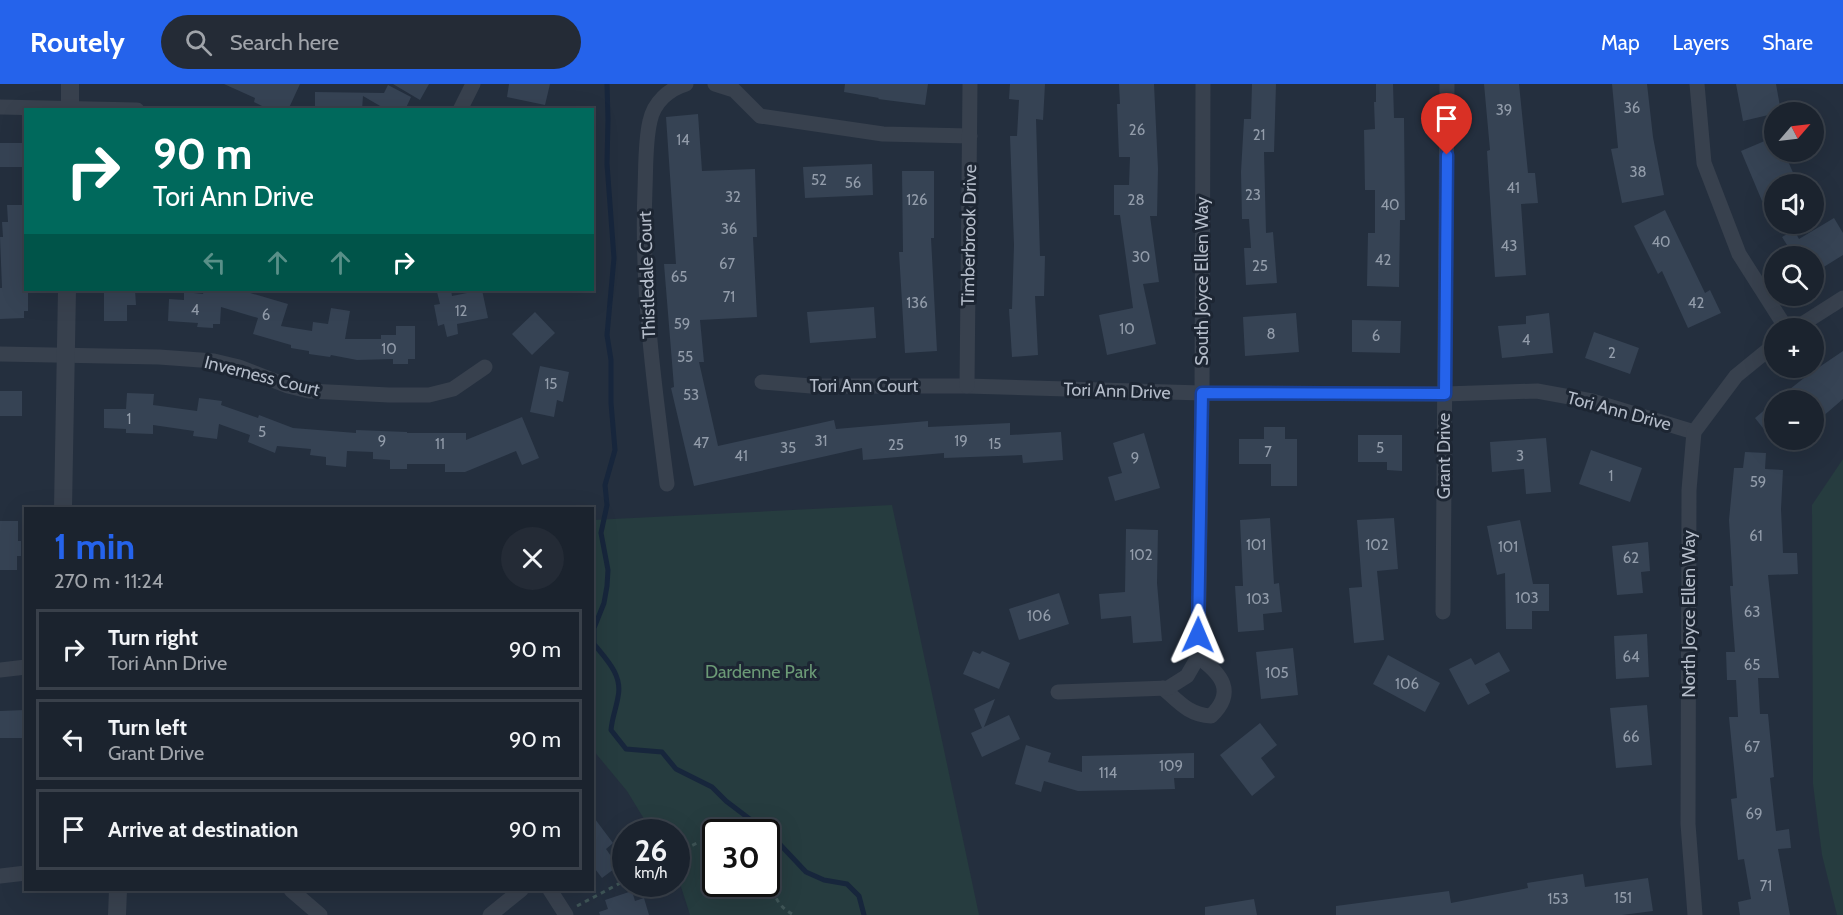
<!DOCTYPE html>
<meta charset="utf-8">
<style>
:root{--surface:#1b232e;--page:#242b36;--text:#f1f3f6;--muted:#a0a4aa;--line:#39404a;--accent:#2563eb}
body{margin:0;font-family:Cabin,sans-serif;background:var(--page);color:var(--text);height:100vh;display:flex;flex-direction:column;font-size:22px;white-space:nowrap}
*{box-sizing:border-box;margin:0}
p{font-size:20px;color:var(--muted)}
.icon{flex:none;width:33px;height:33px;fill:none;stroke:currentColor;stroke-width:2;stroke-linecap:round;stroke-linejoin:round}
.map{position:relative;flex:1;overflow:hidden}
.panel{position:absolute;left:24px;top:423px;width:570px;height:384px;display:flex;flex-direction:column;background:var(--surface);border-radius:0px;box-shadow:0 6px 24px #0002,0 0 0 2px var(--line)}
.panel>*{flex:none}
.top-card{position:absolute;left:24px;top:24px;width:570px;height:183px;border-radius:0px;box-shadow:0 6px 24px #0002,0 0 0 2px var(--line);background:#00695c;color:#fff;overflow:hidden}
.needle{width:39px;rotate:62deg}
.fabs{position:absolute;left:1764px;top:18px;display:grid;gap:12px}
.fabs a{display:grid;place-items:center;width:60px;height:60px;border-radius:50%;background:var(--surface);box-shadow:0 6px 24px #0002,0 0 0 2px var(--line);font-size:30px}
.speed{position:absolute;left:612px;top:735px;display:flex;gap:12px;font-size:30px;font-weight:700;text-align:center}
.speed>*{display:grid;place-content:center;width:78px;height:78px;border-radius:50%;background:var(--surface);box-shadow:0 6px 24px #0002,0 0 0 2px var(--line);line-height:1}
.speed small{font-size:15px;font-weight:400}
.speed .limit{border:3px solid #111;border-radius:9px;background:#fff;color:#111}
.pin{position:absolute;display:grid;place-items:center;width:51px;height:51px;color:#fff;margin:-62px -26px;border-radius:50% 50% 50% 0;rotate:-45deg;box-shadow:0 0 6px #0007}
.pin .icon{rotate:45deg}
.me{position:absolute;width:66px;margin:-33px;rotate:1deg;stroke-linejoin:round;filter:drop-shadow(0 0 4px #0008)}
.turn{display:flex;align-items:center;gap:21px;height:126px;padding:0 30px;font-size:27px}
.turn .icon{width:78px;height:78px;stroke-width:2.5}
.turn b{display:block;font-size:42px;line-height:51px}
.lanes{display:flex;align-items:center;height:57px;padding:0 30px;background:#0003;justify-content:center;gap:30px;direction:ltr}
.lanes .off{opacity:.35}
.round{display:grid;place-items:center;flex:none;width:63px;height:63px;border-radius:32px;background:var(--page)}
.headline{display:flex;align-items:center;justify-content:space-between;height:102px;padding:0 30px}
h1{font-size:36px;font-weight:800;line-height:45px;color:var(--accent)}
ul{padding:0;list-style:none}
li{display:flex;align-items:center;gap:18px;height:81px;margin:0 12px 9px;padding:0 18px;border:3px solid var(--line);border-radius:0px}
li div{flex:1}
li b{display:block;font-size:22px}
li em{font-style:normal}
header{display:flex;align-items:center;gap:36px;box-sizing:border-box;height:84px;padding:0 30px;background:var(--accent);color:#fff}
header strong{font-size:28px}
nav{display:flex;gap:33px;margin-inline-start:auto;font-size:21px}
.search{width:420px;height:54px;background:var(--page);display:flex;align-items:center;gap:15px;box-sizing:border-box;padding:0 21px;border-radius:33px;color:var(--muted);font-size:22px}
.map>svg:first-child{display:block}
.green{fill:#263c3f;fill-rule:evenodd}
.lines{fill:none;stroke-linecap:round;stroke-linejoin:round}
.stream{stroke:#17263c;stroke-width:5}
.building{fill:#364354}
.path{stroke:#3f5557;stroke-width:3;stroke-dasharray:4.5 4.5;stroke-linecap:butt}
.minor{stroke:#38414e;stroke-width:15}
.tertiary{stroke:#38414e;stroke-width:18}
.route-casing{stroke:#184099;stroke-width:15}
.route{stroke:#2563eb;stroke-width:10}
.labels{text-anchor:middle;stroke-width:6;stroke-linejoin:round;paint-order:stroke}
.number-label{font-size:15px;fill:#929caa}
.street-label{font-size:18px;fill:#b4bcc9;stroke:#1d2633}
.park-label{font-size:18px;fill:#6b9a76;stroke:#1d2633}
</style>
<header>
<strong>Routely</strong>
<div class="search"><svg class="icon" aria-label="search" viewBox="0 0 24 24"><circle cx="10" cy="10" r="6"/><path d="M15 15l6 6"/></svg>Search here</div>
<nav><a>Map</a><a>Layers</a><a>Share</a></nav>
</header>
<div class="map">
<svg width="1843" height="831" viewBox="0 0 1843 831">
<rect width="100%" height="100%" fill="#242f3e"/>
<g class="green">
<polygon points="1843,375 1843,831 1837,831 1822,771 1813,700 1812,421"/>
<path d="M892 421 979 831H690L677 790 676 748H652L627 707 593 666V436ZM716 748H766V800H716Z"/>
</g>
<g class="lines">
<path class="stream" d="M607 0 608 35 607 80 614 174 607 251 611 276V319L615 366 605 401 607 421 601 449 608 486 607 502 604 519 594 544V560C606 575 623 591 618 613 616 625 612 634 611 646L626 665 662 668 676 685 712 703 726 717 772 752 806 788 824 796 847 800 859 812 864 831"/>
</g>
<g class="building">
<polygon points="224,0 300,0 288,26 270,26 254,18 255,14"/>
<polygon points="393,0 429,0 420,16"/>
<polygon points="509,0 550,0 545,21 507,13"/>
<polygon points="845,0 928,0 925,21 878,15 879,14 844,8"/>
<polygon points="1010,0 1045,0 1043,36 1036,35 1040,172 1045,172 1044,212 1035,212 1038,271 1012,273 1009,225 1012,225 1014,161 1010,52 1017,52 1019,16 1009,15"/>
<polygon points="1119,0 1154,0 1158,85 1157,132 1150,132 1159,198 1143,200 1156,260 1107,271 1099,231 1133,224 1120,131 1114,131 1114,101 1129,101 1130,73 1119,73 1117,20 1120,20"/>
<polygon points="1252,0 1276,0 1274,68 1264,68 1266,149 1273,148 1277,199 1246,201 1244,164 1251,164 1249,135 1242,135 1241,88 1244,35 1251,35"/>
<polygon points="1376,0 1393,0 1394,34 1404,34 1405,136 1400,136 1399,203 1367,202 1368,149 1375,149 1375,106 1365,106 1364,46 1375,45 1374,18 1376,18"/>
<polygon points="1484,0 1519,0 1528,89 1535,89 1538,119 1521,120 1526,191 1495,193 1487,67 1490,66"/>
<polygon points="1612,0 1647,0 1653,53 1664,111 1622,119 1611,65 1618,64"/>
<polygon points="1736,0 1776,0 1781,28 1743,37"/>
<polygon points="388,1 411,13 405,26 387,26 363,12 362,26 315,26 315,8 384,9"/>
<polygon points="698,30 702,87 755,85 757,153 753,153 757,233 700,236 704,278 699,278 718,362 834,336 836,345 928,337 928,343 1010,339 1010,351 1061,348 1063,376 1023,379 1022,371 944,374 944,369 863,376 862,364 694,402 671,304 674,303 664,180 676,180 666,33"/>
<polygon points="1774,53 1774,68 1784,68 1798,100 1774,100 1774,112 1762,117 1741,67"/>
<rect x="0" y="59" width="26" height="24"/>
<polygon points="872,80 873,111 805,114 803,83"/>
<polygon points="902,87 934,87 934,154 931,154 937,267 905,269 899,168 903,168"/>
<polygon points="7,121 26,121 24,205 28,206 28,227 24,227 24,234 0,235 0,204 2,204 0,153 3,153 2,138 8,138"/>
<polygon points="1665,126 1705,209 1710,206 1721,229 1688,244 1662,187 1658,190 1634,142"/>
<polygon points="1834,134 1843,149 1843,171 1814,189 1814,172 1794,172 1782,153 1794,146 1799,155"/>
<polygon points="104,206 135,206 136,221 127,221 127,237 104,237"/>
<polygon points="204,206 240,206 288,220 281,242 312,247 313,238 328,240 331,224 350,227 345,255 381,255 381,251 396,251 396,242 415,242 415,275 408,275 408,280 393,280 393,275 357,276 331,271 330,273 309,270 309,267 291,264 291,261 253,250 258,234 221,223 220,240 213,240 213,244 197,243 198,239 168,237 169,215 184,216 184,208 203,210"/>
<polygon points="451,206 452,212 482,206 488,234 457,240 458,250 447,253 444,240 438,242 434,221 440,220 437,208"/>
<polygon points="874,223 876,254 810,259 807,228"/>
<polygon points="535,228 555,249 532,271 512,250"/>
<polygon points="1296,229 1299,268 1245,272 1243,233"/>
<polygon points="1549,229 1553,269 1502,274 1498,242 1526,240 1526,232"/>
<polygon points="1352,236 1401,237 1400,269 1352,268"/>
<polygon points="1594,248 1639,264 1630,290 1585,274"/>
<polygon points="1843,267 1843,315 1814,340 1814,316 1776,316 1809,290"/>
<polygon points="540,282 569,288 563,318 557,316 554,333 530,328"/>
<rect x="0" y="307" width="22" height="25"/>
<polygon points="127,309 154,310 153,321 197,327 199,314 222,317 221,321 258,334 259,331 293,344 356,349 356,346 407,348 407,349 466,349 466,356 522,333 539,374 522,381 516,367 465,388 445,388 445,380 407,380 407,385 390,385 390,376 373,375 373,368 347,367 346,383 326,381 326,373 310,371 311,365 277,362 275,369 248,358 250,351 219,340 217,355 193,352 194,347 153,341 153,350 126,349 126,345 104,344 104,325 126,325"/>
<polygon points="1774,318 1774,358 1755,334"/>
<polygon points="1264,343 1285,343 1285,355 1297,355 1297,402 1271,402 1271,380 1239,380 1239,355 1264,355"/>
<polygon points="1144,349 1160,404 1115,417 1108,393 1122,389 1113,359"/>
<polygon points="1358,351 1402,351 1402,387 1387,386 1387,378 1358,378"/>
<polygon points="1546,354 1551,408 1526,410 1524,385 1492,388 1490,358"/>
<polygon points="1591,366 1642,384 1630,418 1579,400"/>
<polygon points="1745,368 1766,369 1765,385 1783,386 1781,425 1783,469 1797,469 1798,490 1768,491 1779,594 1758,594 1760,630 1768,630 1774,693 1770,694 1776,747 1789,745 1791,764 1778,765 1790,831 1740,831 1738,818 1751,815 1744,775 1738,776 1731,715 1737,714 1729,633 1738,633 1736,596 1727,596 1726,568 1735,568 1730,502 1733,502 1729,436 1734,384 1743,384"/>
<polygon points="1270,434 1274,500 1279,499 1282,528 1263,530 1264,546 1238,548 1235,502 1243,502 1240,436"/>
<polygon points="1394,434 1398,485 1377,487 1384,556 1354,559 1349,504 1362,503 1357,436"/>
<polygon points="1520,436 1533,500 1549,500 1549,527 1532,527 1532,545 1506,545 1505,489 1497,491 1487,442"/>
<polygon points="0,437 18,437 18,457 21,457 21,472 17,472 17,486 0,486"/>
<polygon points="1126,445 1158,446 1157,499 1162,557 1133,559 1131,532 1101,535 1099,510 1125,508"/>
<polygon points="1648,458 1650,487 1641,488 1643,509 1617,511 1612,462"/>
<polygon points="1059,509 1069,540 1019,556 1009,525"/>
<polygon points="1647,550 1649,593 1616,595 1614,552"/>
<polygon points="1293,564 1298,611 1261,615 1256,568"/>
<polygon points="973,567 980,570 982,567 1010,579 999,605 963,590"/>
<polygon points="1499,568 1510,587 1485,600 1490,609 1468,621 1449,585 1471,574 1475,581"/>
<polygon points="1388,571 1440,599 1425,628 1373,600"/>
<polygon points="995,615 984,643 1009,631 1020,655 982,673 971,649 982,644 974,625"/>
<polygon points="1647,621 1652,681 1616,684 1610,624"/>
<polygon points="25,626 26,654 0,654 0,627"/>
<polygon points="1260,639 1277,661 1261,674 1275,693 1252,712 1220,671"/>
<polygon points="1026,661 1051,669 1048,678 1082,688 1082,672 1194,669 1194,694 1174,694 1175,705 1134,706 1078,707 1044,697 1041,708 1015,700"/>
<polygon points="592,731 613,759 606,765 618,782 602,794 592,781"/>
<polygon points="1583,790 1585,803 1648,794 1653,827 1622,831 1336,831 1336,822 1449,807 1451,819 1528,804 1527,799"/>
<polygon points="632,807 635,817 644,814 649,831 600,831 599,828 608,825 605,816"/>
<polygon points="1254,815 1257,831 1205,831 1205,823"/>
</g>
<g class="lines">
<g class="path">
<polyline points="676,769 716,750"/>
<path d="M766 780C775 801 769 818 794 831"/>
<polyline points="577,822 626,796"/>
</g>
<g class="minor">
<polyline points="715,0 734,6 760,32 883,50 970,52"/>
<polyline points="1697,0 1704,79 1739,170 1786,244"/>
<polyline points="0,23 137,26"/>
<polyline points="460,26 473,0"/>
<polyline points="1796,244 1843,214"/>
<polyline points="0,270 159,273 214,277 239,283 288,302 309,307 389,311 429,311 453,305 485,283"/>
<polyline points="762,298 811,302 967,302 1202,309 1445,310 1537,307 1592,317 1694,348"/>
<polyline points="967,302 970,0"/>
<path d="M667 400C654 301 641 204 645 105 646 83 645 58 650 37 654 18 669 5 686 0"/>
<polyline points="1443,528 1447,0"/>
<polyline points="0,586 26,583"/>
<path d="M1163 604C1179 618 1189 631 1211 632 1236 608 1222 590 1198 573"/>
<polyline points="1058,608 1168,604 1187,592 1198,573 1202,309 1203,0"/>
<polyline points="0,792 26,789"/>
<polyline points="291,806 320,831"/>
<polyline points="550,806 566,831"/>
<polyline points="490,831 521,806"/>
<polyline points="1695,831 1688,740 1689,406 1694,348 1736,292 1774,261"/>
</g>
<g class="tertiary">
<polyline points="70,26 70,0"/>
<polyline points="63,424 67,206"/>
<polyline points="117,831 118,806"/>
</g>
</g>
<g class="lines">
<g class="route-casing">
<polyline id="route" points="1198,551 1202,309 1445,310 1447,71"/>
</g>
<use href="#route" class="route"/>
</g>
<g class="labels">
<g class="number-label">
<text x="1632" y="29">36</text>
<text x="1504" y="31">39</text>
<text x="1137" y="51">26</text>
<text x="1259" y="56">21</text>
<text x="683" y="61">14</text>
<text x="1638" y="93">38</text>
<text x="819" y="101">52</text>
<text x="853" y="104">56</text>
<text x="1513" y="109">41</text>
<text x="1253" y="116">23</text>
<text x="733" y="118">32</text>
<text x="917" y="121">126</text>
<text x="1136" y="121">28</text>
<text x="1390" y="126">40</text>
<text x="729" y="150">36</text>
<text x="1661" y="163">40</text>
<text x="1509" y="167">43</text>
<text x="1141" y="178">30</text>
<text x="1383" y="181">42</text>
<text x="727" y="185">67</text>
<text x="1260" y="187">25</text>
<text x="679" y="198">65</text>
<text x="729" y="218">71</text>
<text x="917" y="224">136</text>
<text x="1696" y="224">42</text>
<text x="195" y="231">4</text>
<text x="461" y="232">12</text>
<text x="266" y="236">6</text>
<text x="682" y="245">59</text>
<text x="1127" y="250">10</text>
<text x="1271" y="255">8</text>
<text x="1376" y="257">6</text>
<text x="1526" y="261">4</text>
<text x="389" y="270">10</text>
<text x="1612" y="274">2</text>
<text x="685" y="278">55</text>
<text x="551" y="305">15</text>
<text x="691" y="316">53</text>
<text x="129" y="340">1</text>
<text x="262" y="353">5</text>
<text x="382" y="362">9</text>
<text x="821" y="362">31</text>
<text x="961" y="362">19</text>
<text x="701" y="364">47</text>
<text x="440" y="365">11</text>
<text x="995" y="365">15</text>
<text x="896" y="366">25</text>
<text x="788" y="369">35</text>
<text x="1380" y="369">5</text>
<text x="1268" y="373">7</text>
<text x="741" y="377">41</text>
<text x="1520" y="377">3</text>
<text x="1135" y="379">9</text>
<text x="1611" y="397">1</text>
<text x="1758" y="403">59</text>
<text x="1756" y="457">61</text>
<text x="1256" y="466">101</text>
<text x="1377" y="466">102</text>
<text x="1508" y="468">101</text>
<text x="1141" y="476">102</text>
<text x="1631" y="479">62</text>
<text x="1527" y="519">103</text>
<text x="1258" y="520">103</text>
<text x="1752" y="533">63</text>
<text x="1039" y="537">106</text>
<text x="1631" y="578">64</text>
<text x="1752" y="586">65</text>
<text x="1277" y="594">105</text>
<text x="1407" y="605">106</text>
<text x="1631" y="658">66</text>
<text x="1752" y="668">67</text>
<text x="1171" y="687">109</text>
<text x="1108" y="694">114</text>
<text x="1754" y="735">69</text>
<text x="1766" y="807">71</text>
<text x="1623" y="819">151</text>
<text x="1558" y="820">153</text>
</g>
<g class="street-label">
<text transform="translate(969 151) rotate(-89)" y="6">Timberbrook Drive</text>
<text transform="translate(647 191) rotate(-92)" y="6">Thistledale Court</text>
<text transform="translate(1202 197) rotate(-90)" y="6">South Joyce Ellen Way</text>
<text transform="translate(262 292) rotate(14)" y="6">Inverness Court</text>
<text x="864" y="308">Tori Ann Court</text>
<text transform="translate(1117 307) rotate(2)" y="6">Tori Ann Drive</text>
<text transform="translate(1619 327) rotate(15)" y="6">Tori Ann Drive</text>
<text transform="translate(1444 372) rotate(-90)" y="6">Grant Drive</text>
<text transform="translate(1689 530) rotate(-90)" y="6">North Joyce Ellen Way</text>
</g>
<g class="park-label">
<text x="761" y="594">Dardenne Park</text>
</g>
</g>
</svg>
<div class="fabs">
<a><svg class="needle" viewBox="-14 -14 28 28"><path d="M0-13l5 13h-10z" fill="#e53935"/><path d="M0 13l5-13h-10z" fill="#a0a4aa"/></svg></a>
<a><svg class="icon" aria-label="sound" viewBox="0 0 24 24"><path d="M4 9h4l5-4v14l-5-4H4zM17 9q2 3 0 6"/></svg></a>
<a><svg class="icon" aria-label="search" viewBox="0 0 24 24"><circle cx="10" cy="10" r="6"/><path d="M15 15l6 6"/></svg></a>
<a>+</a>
<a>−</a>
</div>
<div class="speed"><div>26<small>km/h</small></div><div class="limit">30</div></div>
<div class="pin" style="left:1447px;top:71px;background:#d93025"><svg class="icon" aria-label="arrive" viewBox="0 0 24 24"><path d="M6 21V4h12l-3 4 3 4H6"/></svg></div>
<svg class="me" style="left:1198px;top:551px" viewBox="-20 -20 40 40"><path d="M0-17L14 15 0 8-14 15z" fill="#2563eb" stroke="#fff" stroke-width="4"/></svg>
<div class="top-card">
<div class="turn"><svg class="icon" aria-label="right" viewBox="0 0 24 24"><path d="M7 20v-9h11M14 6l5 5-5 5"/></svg><div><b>90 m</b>Tori Ann Drive</div></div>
<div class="lanes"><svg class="icon off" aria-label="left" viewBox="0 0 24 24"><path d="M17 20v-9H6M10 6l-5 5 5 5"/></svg><svg class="icon off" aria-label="ahead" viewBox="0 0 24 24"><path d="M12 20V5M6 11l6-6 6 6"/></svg><svg class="icon off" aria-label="ahead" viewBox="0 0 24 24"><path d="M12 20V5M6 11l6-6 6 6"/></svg><svg class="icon" aria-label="right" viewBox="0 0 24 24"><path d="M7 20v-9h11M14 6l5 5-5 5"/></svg></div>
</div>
<section class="panel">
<div class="headline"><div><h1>1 min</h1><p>270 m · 11:24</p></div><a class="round"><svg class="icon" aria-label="close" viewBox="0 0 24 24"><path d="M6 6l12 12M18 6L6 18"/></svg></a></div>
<ul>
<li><svg class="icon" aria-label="right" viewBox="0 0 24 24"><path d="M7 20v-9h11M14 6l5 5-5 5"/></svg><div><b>Turn right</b><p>Tori Ann Drive</p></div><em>90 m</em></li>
<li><svg class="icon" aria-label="left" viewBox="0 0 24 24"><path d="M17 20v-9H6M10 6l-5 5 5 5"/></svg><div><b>Turn left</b><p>Grant Drive</p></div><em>90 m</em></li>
<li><svg class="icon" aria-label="arrive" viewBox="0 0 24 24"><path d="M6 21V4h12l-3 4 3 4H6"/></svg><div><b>Arrive at destination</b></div><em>90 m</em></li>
</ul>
</section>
</div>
